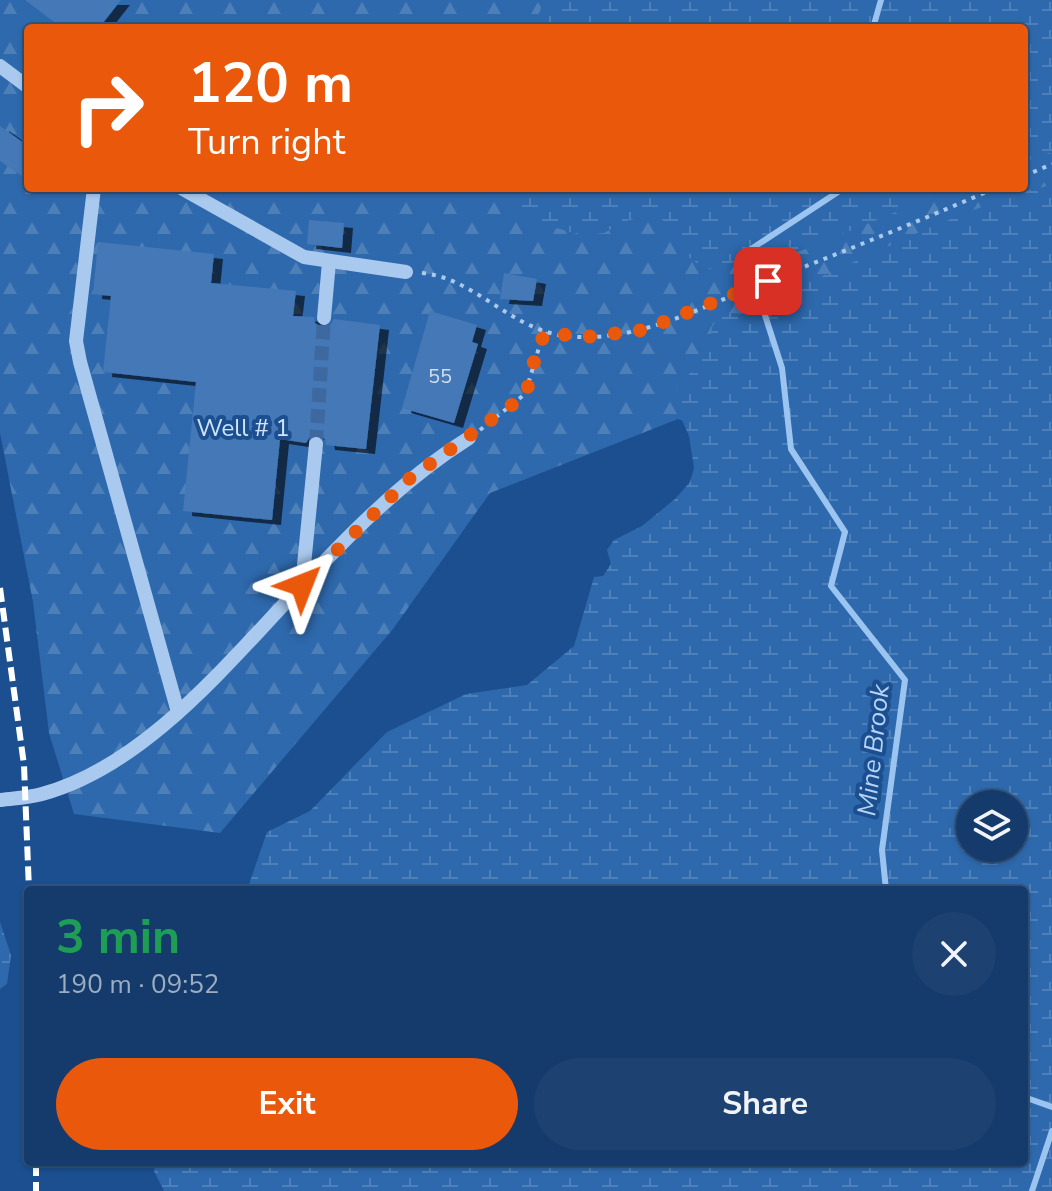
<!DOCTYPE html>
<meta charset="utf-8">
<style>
:root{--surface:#143b6b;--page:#1d4271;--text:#f1f3f6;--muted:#9dadc1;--line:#33557e;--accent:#ea580c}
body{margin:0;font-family:"Nunito Sans",sans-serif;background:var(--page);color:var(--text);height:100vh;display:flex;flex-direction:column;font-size:30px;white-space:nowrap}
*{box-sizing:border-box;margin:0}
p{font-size:26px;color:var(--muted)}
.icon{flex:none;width:44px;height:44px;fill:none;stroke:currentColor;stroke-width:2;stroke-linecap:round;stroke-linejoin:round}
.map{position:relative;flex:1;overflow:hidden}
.sheet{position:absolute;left:24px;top:886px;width:1004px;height:280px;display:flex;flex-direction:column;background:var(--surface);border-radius:8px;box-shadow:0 2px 6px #0004,0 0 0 2px var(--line)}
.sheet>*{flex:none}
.banner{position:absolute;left:24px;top:24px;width:1004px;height:168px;border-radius:8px;box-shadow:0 2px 6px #0004,0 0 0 2px var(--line);background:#ea580c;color:#fff;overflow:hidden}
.buttons{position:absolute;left:956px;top:790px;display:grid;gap:16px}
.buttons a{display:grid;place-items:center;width:72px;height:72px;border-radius:50%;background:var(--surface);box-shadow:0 2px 6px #0004,0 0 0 2px var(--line);font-size:40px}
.pin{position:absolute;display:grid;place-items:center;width:68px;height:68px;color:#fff;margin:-34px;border-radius:16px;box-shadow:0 4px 12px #0006}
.me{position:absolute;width:88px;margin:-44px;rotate:45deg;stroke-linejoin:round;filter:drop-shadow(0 0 6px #0008)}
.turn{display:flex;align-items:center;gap:28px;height:168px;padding:0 32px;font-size:36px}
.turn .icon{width:104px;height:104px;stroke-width:2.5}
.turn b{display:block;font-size:56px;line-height:68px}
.round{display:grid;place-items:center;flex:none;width:84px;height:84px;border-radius:42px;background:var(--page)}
.overview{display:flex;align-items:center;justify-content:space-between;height:136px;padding:0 32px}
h1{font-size:48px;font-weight:700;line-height:60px;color:#1e9e55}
.button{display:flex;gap:16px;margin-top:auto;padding:16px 32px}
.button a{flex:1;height:92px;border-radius:48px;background:var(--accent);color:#fff;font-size:32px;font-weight:700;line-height:92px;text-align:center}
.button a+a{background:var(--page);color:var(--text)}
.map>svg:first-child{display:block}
.forest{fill:url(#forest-firs);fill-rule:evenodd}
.wetland{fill:url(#wetland-marsh);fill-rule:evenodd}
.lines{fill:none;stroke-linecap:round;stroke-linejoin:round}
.stream{stroke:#9cc4f0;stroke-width:6}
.building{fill:#4478b7;filter:url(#shadow)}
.minor-tunnel{stroke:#3d69a0;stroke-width:14;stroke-dasharray:14 7;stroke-linecap:butt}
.path{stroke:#a9c9ee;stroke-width:4;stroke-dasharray:4 6;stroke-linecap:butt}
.minor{stroke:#a9c9ee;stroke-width:14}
.rail{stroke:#fff;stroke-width:6;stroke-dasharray:14 6;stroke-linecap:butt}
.route{stroke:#ea580c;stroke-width:14;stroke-dasharray:0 25.2}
.labels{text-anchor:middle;stroke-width:8;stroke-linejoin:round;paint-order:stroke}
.number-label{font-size:20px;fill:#d0dded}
.park-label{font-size:24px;fill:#cfe3fa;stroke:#1b4f8f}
.water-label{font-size:26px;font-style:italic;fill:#b5d3f5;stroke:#1b4f8f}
</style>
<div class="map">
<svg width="1052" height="1191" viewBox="0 0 1052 1191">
<defs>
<pattern id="forest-firs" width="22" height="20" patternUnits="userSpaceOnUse" patternTransform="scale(2)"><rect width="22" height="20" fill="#2e69ad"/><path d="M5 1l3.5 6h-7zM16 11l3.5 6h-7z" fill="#4d80b9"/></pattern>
<pattern id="wetland-marsh" width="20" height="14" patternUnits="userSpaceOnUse" patternTransform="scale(2)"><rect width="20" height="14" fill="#2e69ad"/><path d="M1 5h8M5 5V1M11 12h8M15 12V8" fill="none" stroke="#4d80b9"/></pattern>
<filter id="shadow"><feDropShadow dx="9" dy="5" stdDeviation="0" flood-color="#0009"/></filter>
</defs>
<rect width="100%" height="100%" fill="#1b4f8f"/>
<path class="forest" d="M0 0H1052V564L678 419 490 493 393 629 220 833 74 814 49 733 33 602 0 433ZM28 28H1024V188H28Z"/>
<g class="wetland">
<polygon points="543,0 1052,0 1052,152 1024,162 1024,28 530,28 540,11"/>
<path d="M1052 185V1191H164L154 1171 156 1162H1024V890H247L267 832 310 811 387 732 466 694 527 685 574 646 594 577 603 576 611 564 607 550 614 540 642 526 675 499 690 482 694 468 689 436 677 409V389L708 351 712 327 723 312 743 314C762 296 758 287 748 265L736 261C712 274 708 271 687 256L686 239 655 214 626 221 604 233 580 235 533 221 496 188H955L798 252 779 270 780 277 792 281 814 280 926 229 1014 194ZM970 804H1014V848H970Z"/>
<polygon points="0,922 11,955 7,984 0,989"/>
</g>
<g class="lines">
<g class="stream">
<polyline points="873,28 881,0"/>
<polyline points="844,188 745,253 782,368 791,449 845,532 831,586 905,680 882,850 886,890"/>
<polyline points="1024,1097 1052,1107"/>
<polyline points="1032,1191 1052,1131"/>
</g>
</g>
<g class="building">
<polygon points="25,0 121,0 99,28 62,28"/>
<polygon points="0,126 28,146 28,180 0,161"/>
<polygon points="309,220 344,223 342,248 307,244"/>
<polygon points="98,242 214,254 211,283 296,291 293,316 314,317 315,323 322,328 329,327 334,319 380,325 366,449 326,445 325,439 318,434 311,435 306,443 280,439 272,520 183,511 196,382 103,372 111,296 93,294"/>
<polygon points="504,273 537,279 533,301 500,299"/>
<polygon points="430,311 477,325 472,342 478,344 454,423 402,408"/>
</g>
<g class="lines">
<polyline class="minor-tunnel" points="316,444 324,318"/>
<g class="path">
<polyline points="1024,176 1052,164"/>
<path d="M422 273C475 278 511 330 566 336 638 344 705 305 770 280 846 251 921 220 996 188"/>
<polyline points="480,430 525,394 541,341 543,336 550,332"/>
</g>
<g class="minor">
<polyline points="0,66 28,87"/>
<polyline points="94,188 76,341 80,362 178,712"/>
<polyline points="181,188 304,257 406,272"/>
<polyline points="324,318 329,262"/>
<polyline points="302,585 316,444"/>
<path d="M0 800C14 798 28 798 42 794 141 767 220 672 288 600 343 541 400 481 469 438"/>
</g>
<g class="rail">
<polyline points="0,588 24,765 29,890"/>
<polyline points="36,1162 36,1191"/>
</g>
</g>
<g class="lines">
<path class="route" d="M302 585 409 479 523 397C535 378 531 349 547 333L586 337 643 330 768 281"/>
</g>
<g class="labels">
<g class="number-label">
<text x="440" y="383">55</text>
</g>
<g class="park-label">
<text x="243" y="436">Well # 1</text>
</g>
<g class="water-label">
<text transform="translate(873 750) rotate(-84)" y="9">Mine Brook</text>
</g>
</g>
</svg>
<div class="buttons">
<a><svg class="icon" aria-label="layers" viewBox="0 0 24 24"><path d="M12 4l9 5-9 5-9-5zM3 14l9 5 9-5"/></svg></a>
</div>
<div class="pin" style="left:768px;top:281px;background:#d93025"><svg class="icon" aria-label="arrive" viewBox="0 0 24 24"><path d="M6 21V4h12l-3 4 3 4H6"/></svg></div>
<svg class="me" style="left:302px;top:585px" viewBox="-20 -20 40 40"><path d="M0-17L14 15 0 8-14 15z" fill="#ea580c" stroke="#fff" stroke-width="4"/></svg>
<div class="banner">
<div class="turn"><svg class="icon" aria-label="right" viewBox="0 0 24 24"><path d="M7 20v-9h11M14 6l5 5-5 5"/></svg><div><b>120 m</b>Turn right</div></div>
</div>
<section class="sheet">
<div class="overview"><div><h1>3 min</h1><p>190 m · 09:52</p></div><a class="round"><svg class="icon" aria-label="close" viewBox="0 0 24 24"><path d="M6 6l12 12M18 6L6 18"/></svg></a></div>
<div class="button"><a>Exit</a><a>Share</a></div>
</section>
</div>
